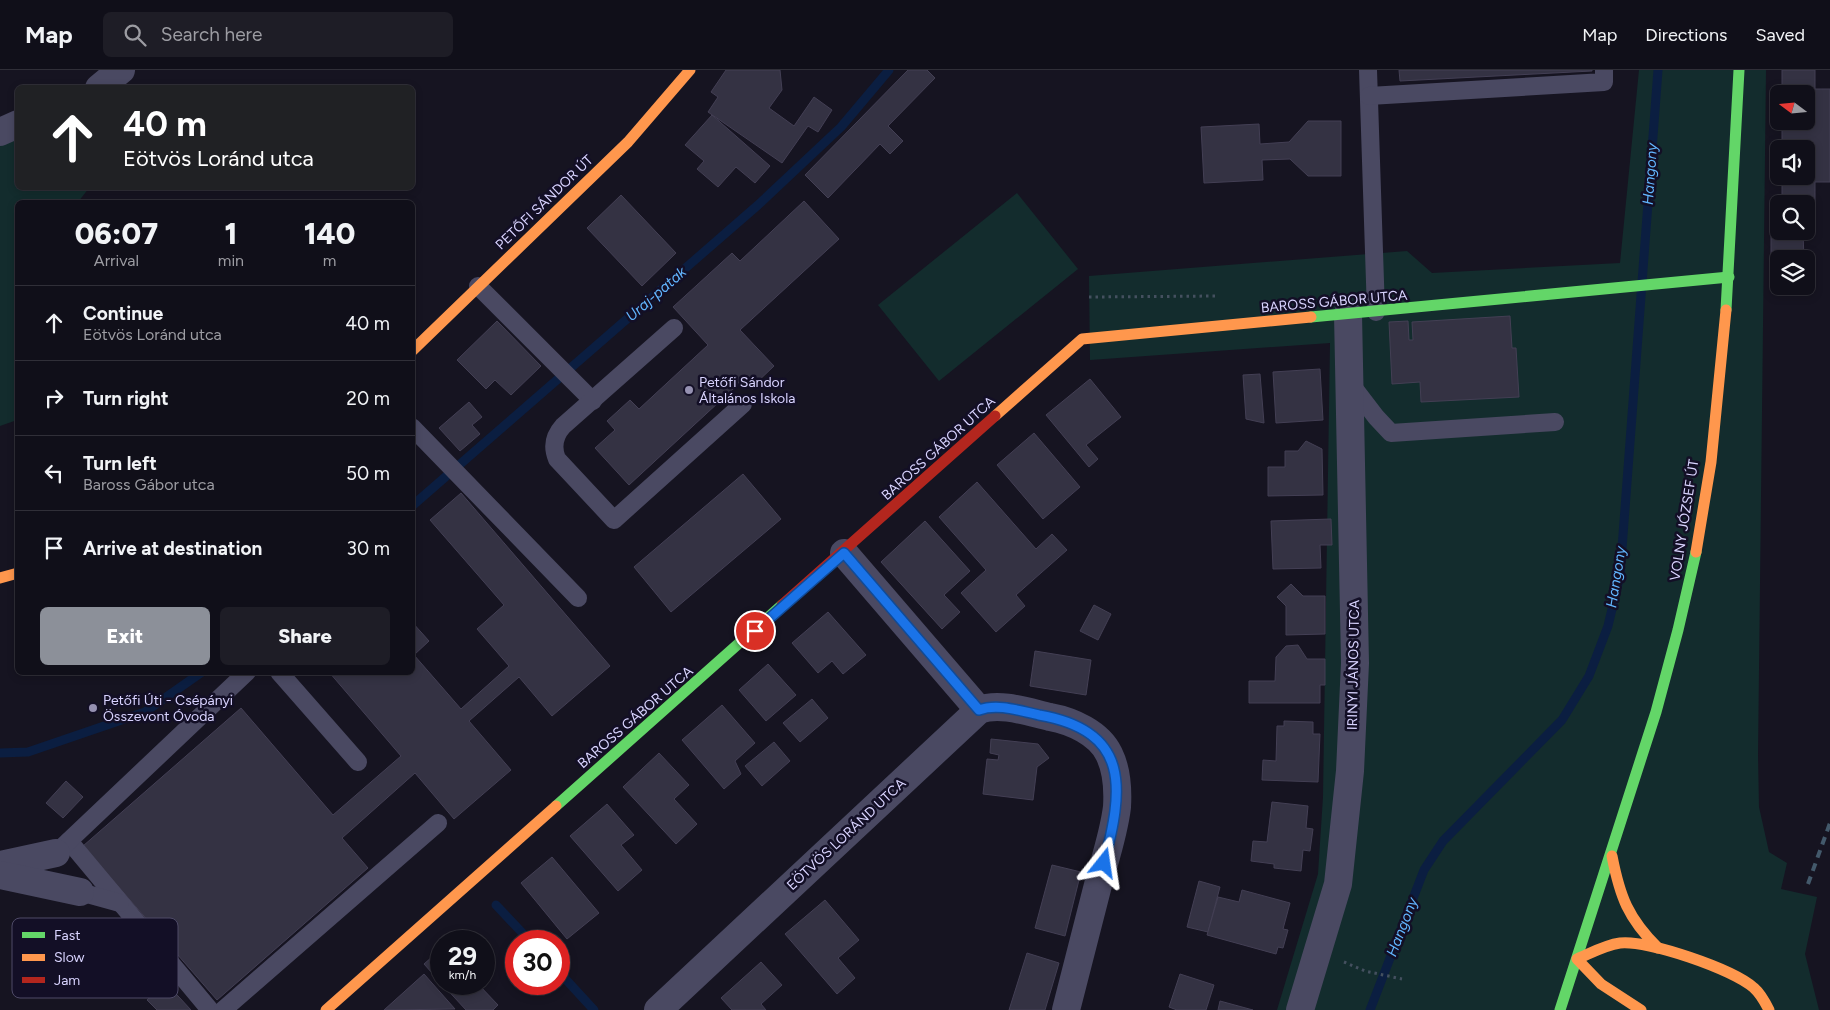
<!DOCTYPE html>
<meta charset="utf-8">
<style>
:root{--surface:#100f19;--page:#1e1d26;--text:#f1f3f6;--muted:#9c9ca2;--line:#302f38;--accent:#8c9099}
body{margin:0;font-family:Figtree,sans-serif;background:var(--page);color:var(--text);height:100vh;display:flex;flex-direction:column;font-size:19px;white-space:nowrap}
*{box-sizing:border-box;margin:0}
p{font-size:16px;color:var(--muted)}
.icon{flex:none;width:28px;height:28px;fill:none;stroke:currentColor;stroke-width:2;stroke-linecap:round;stroke-linejoin:round}
.map{position:relative;flex:1;overflow:hidden}
.side{position:absolute;left:15px;top:130px;width:400px;height:475px;display:flex;flex-direction:column;background:var(--surface);border-radius:8px;box-shadow:0 2px 8px #0003,0 0 0 1px var(--line)}
.side>*{flex:none}
.guide{position:absolute;left:15px;top:15px;width:400px;height:105px;border-radius:8px;box-shadow:0 2px 8px #0003,0 0 0 1px var(--line);background:#202124;color:#fff;overflow:hidden}
.needle{width:32px;rotate:286deg}
.buttons{position:absolute;left:1770px;top:15px;display:grid;gap:10px}
.buttons a{display:grid;place-items:center;width:45px;height:45px;border-radius:8px;background:var(--surface);box-shadow:0 2px 8px #0003,0 0 0 1px var(--line);font-size:25px}
.speed{position:absolute;left:430px;top:860px;display:flex;gap:10px;font-size:25px;font-weight:700;text-align:center}
.speed>*{display:grid;place-content:center;width:65px;height:65px;border-radius:50%;background:var(--surface);box-shadow:0 2px 8px #0003,0 0 0 1px var(--line);line-height:1}
.speed small{font-size:12px;font-weight:400}
.speed .limit{border:8px solid #d22;background:#fff;color:#111}
.pin{position:absolute;display:grid;place-items:center;width:42px;height:42px;color:#fff;margin:-21px;border:2px solid #fff;border-radius:50%;box-shadow:0 1px 5px #0007}
.me{position:absolute;width:55px;margin:-28px;rotate:15deg;stroke-linejoin:round;filter:drop-shadow(0 0 4px #0008)}
.turn{display:flex;align-items:center;gap:18px;height:105px;padding:0 25px;font-size:22px}
.turn .icon{width:65px;height:65px;stroke-width:2.5}
.turn b{display:block;font-size:35px;line-height:42px}
.eta{display:flex;justify-content:space-evenly;align-items:center;height:85px;text-align:center}
.eta b{font-size:30px;font-weight:800;line-height:35px}
.primary-button{display:flex;gap:10px;margin-top:auto;padding:10px 25px}
.primary-button a{flex:1;height:58px;border-radius:8px;background:var(--accent);color:#fff;font-size:20px;font-weight:800;line-height:58px;text-align:center}
.primary-button a+a{background:var(--page);color:var(--text)}
ul{padding:0;list-style:none}
li{display:flex;align-items:center;gap:15px;height:75px;padding:0 25px;border-top:1px solid var(--line)}
li div{flex:1}
li b{display:block;font-size:19px}
li em{font-style:normal}
header{display:flex;align-items:center;gap:30px;box-sizing:border-box;height:70px;padding:0 25px;background:var(--surface);border-bottom:1px solid var(--line)}
header strong{font-size:24px}
nav{display:flex;gap:28px;margin-inline-start:auto;font-size:18px}
.search{width:350px;height:45px;background:var(--page);display:flex;align-items:center;gap:12px;box-sizing:border-box;padding:0 18px;border-radius:8px;color:var(--muted);font-size:19px}
.map>svg:first-child{display:block}
.green{fill:#132c2d}
.lines{fill:none;stroke-linecap:round;stroke-linejoin:round}
.stream{stroke:#0b1e41;stroke-width:9}
.building{fill:#343243;stroke:#433f54}
.path{stroke:#44505f;stroke-width:3;stroke-dasharray:2.5 4;stroke-linecap:butt}
.lane{stroke:#4a4962;stroke-width:18}
.street{stroke:#4a4962;stroke-width:28}
.fast{stroke:#63d668;stroke-width:11}
.slow{stroke:#ff974d;stroke-width:11}
.jam{stroke:#b3261e;stroke-width:11}
.rail{stroke:#43596b;stroke-width:4;stroke-dasharray:8 6;stroke-linecap:butt}
.route-casing{stroke:#114b97;stroke-width:12}
.route{stroke:#1a73e8;stroke-width:9}
.poi-dot{fill:#9591b1;stroke:#130f26;stroke-width:2}
.labels{text-anchor:middle;stroke-width:5;stroke-linejoin:round;paint-order:stroke}
.street-label{font-size:14px;fill:#d9d4ff;stroke:#130f26}
.poi-label{font-size:14px;fill:#d9d4ff;stroke:#130f26;text-anchor:start}
.water-label{font-size:15px;font-style:italic;fill:#62b6ff;stroke:#130f26}
.key{fill:#130f26;stroke:#4e4a67;stroke-width:1}
.key-label{font-size:14px;fill:#d9d4ff}
</style>
<header>
<strong>Map</strong>
<div class="search"><svg class="icon" aria-label="search" viewBox="0 0 24 24"><circle cx="10" cy="10" r="6"/><path d="M15 15l6 6"/></svg>Search here</div>
<nav><a>Map</a><a>Directions</a><a>Saved</a></nav>
</header>
<div class="map">
<svg width="1830" height="940" viewBox="0 0 1830 940">
<rect width="100%" height="100%" fill="#161421"/>
<g class="green">
<polygon points="1639,0 1766,0 1758,685 1759,737 1769,782 1787,793 1781,819 1817,827 1805,884 1819,940 1277,940 1318,804 1323,727 1330,273 1090,290 1089,206 1407,181 1432,203 1620,193"/>
<polygon points="17,67 18,118 89,118 78,132 18,132 17,350 0,356 0,74"/>
<polygon points="1017,123 1078,199 939,311 878,235"/>
</g>
<g class="lines">
<g class="stream">
<polyline points="412,436 758,135 841,57 889,0"/>
<polyline points="0,683 28,682 145,642 202,602"/>
<polyline points="496,835 530,871"/>
<polyline points="559,902 594,940"/>
<polyline points="1370,940 1424,800 1443,771 1562,650 1589,606 1608,556 1620,505 1658,0"/>
</g>
</g>
<g class="building">
<polygon points="726,0 780,0 782,20 769,38 794,56 814,27 832,40 818,62 808,56 782,93 708,42 718,27 711,22"/>
<polygon points="908,0 927,0 935,8 888,56 903,71 890,84 880,74 828,128 805,105"/>
<polygon points="1399,0 1592,0 1592,1 1400,11"/>
<polygon points="1782,0 1815,0 1815,19 1830,19 1830,112 1815,112 1815,162 1803,162 1804,189 1779,189 1779,200 1771,200 1771,161 1806,161 1806,134 1782,134 1782,106 1806,106 1806,79 1782,79 1782,51 1806,51 1806,24 1782,24"/>
<polygon points="712,45 770,96 755,113 736,97 718,117 697,99 704,91 685,75"/>
<polygon points="1308,51 1341,51 1341,106 1308,106 1290,89 1262,90 1263,110 1204,113 1201,57 1259,54 1260,74 1289,72"/>
<polygon points="621,125 676,183 642,216 587,158"/>
<polygon points="804,131 839,169 740,260 774,296 753,316 745,308 629,415 595,378 615,360 607,351 630,330 639,339 708,275 673,237 732,183 740,191"/>
<polygon points="1510,246 1512,278 1516,278 1519,327 1421,332 1420,312 1392,314 1389,252 1408,251 1409,270 1413,270 1412,252"/>
<polygon points="497,251 541,296 511,325 495,310 486,319 457,290"/>
<polygon points="1320,299 1323,350 1276,353 1273,302"/>
<polygon points="1260,304 1264,353 1246,349 1243,305"/>
<polygon points="1090,309 1121,347 1086,375 1098,389 1089,397 1046,345"/>
<polygon points="469,332 482,347 472,355 480,364 460,381 439,358"/>
<polygon points="1034,363 1080,417 1043,449 997,395"/>
<polygon points="1306,371 1322,379 1323,425 1268,426 1268,397 1285,397 1285,381 1298,381"/>
<polygon points="743,404 781,449 671,542 634,497"/>
<polygon points="977,412 1036,479 1052,464 1067,480 1016,525 1025,536 996,562 961,523 986,500 939,447"/>
<polygon points="461,423 610,596 552,646 519,607 469,651 511,700 454,749 415,703 342,768 368,798 217,930 83,776 241,638 333,745 401,686 329,602 412,602 412,552 429,571 414,585 461,639 509,596 477,559 504,535 430,450"/>
<polygon points="1331,449 1332,475 1320,475 1321,498 1273,499 1271,451"/>
<polygon points="925,451 970,501 944,525 960,542 942,559 881,492"/>
<polygon points="1291,514 1303,526 1325,526 1325,564 1286,565 1286,536 1277,527"/>
<polygon points="1094,535 1111,544 1098,570 1080,561"/>
<polygon points="828,542 866,585 843,604 832,591 818,603 792,573"/>
<polygon points="1298,575 1307,589 1325,589 1325,615 1320,615 1320,633 1249,633 1249,611 1275,611 1276,587 1286,576"/>
<polygon points="1035,581 1091,590 1086,625 1030,616"/>
<polygon points="768,594 796,625 766,651 739,620"/>
<polygon points="812,629 828,648 800,672 783,653"/>
<polygon points="722,635 755,673 735,691 741,704 724,719 682,670"/>
<polygon points="1284,651 1313,652 1313,664 1320,664 1318,712 1262,710 1263,690 1276,691 1277,656 1284,656"/>
<polygon points="991,669 1038,674 1049,688 1037,697 1033,730 983,724 987,689 998,690 999,685 990,683"/>
<polygon points="774,672 790,691 762,716 745,696"/>
<polygon points="659,683 689,715 674,729 697,754 676,774 623,717"/>
<polygon points="66,711 83,727 63,748 46,733"/>
<polygon points="1272,732 1308,736 1306,758 1313,759 1310,781 1303,780 1301,801 1274,798 1274,794 1251,791 1253,771 1267,772"/>
<polygon points="607,734 634,765 621,775 642,800 618,821 570,766"/>
<polygon points="552,787 599,843 567,869 521,813"/>
<polygon points="1052,795 1081,802 1065,866 1035,858"/>
<polygon points="1199,811 1220,817 1208,862 1187,857"/>
<polygon points="1242,820 1290,833 1283,859 1288,860 1283,878 1278,877 1276,884 1207,865 1218,827 1239,832"/>
<polygon points="825,830 859,870 838,888 855,908 837,924 785,864"/>
<polygon points="462,860 473,871 450,871"/>
<polygon points="441,879 441,913 424,894"/>
<polygon points="1027,883 1059,893 1045,940 1009,940"/>
<polygon points="761,892 782,915 761,934 766,940 732,940 721,928"/>
<polygon points="424,904 455,939 384,940"/>
<polygon points="1180,904 1214,915 1206,940 1177,940 1169,937"/>
<polygon points="166,913 191,940 157,940 147,930"/>
<polygon points="442,914 478,914 498,935 493,940 466,940"/>
<polygon points="1220,931 1253,940 1218,940"/>
</g>
<g class="lines">
<g class="path">
<polyline points="1089,227 1218,226"/>
<polyline points="1344,892 1365,901 1402,909"/>
</g>
<g class="lane">
<polyline points="1368,0 1376,242"/>
<polyline points="1369,26 1604,12 1604,0"/>
<polyline points="478,216 593,331"/>
<path d="M674 258 563 356C554 366 552 377 557 389L614 450 743 334"/>
<polyline points="1350,313 1376,347 1391,363 1555,352"/>
<polyline points="412,357 578,528"/>
<polyline points="279,602 358,692"/>
<polyline points="69,771 210,940"/>
<polyline points="56,783 247,602"/>
<polyline points="80,822 120,833"/>
<polyline points="223,940 438,753"/>
</g>
<g class="street">
<polyline points="99,18 121,0"/>
<polyline points="0,62 18,54"/>
<polyline points="844,483 979,640"/>
<polyline points="0,795 56,783"/>
<polyline points="0,805 80,822"/>
<path d="M658 940 979 640C1000 632 1028 642 1050 647 1072 651 1099 663 1109 684 1117 700 1118 720 1117 737 1114 762 1106 786 1099 811 1088 854 1077 897 1066 940"/>
<polyline points="1300,940 1338,814 1350,701 1355,593 1348,244"/>
</g>
<g class="fast">
<polyline points="1726,240 1739,0"/>
<polyline points="1311,247 1729,207"/>
<polyline points="556,736 782,535"/>
<polyline points="1560,940 1656,642 1678,560 1696,482"/>
</g>
<g class="slow">
<polyline points="412,281 628,72 690,0"/>
<polyline points="995,346 1082,269 1311,247"/>
<polyline points="1696,482 1711,392 1726,240"/>
<polyline points="0,508 18,503"/>
<path d="M1612 786C1620 827 1628 848 1658 878"/>
<polyline points="326,940 556,736"/>
<path d="M1641 940 1601 914 1577 889C1591 883 1605 875 1620 873 1648 870 1733 899 1754 918 1761 924 1765 932 1769 940"/>
</g>
<polyline class="jam" points="782,535 995,346"/>
<polyline class="rail" points="1808,814 1830,753"/>
</g>
<g class="lines">
<g class="route-casing">
<path id="route" d="M755 561 844 483 979 640C998 633 1020 641 1039 645 1132 661 1123 720 1104 793"/>
</g>
<use href="#route" class="route"/>
</g>
<g class="poi-dot">
<circle cx="689" cy="320" r="5"/>
<circle cx="93" cy="638" r="5"/>
</g>
<g class="labels">
<g class="street-label">
<text transform="translate(544 132) rotate(-44)" y="5">PETŐFI SÁNDOR ÚT</text>
<text transform="translate(1334 231) rotate(-5)" y="5">BAROSS GÁBOR UTCA</text>
<text transform="translate(938 378) rotate(-42)" y="5">BAROSS GÁBOR UTCA</text>
<text transform="translate(1684 450) rotate(-81)" y="5">VOLNY JÓZSEF ÚT</text>
<text transform="translate(1353 595) rotate(-89)" y="5">IRINYI JÁNOS UTCA</text>
<text transform="translate(635 647) rotate(-41)" y="5">BAROSS GÁBOR UTCA</text>
<text transform="translate(846 764) rotate(-43)" y="5">EÖTVÖS LORÁND UTCA</text>
</g>
<g class="poi-label">
<text x="699" y="317">Petőfi Sándor<tspan x="699" dy="16">Általános Iskola</tspan></text>
<text x="103" y="635">Petőfi Úti - Csépányi<tspan x="103" dy="16">Összevont Óvoda</tspan></text>
</g>
<g class="water-label">
<text transform="translate(1650 104) rotate(-86)" y="5">Hangony</text>
<text transform="translate(656 224) rotate(-41)" y="5">Uraj-patak</text>
<text transform="translate(1616 507) rotate(-81)" y="5">Hangony</text>
<text transform="translate(1402 857) rotate(-69)" y="5">Hangony</text>
</g>
</g>
<rect x="12" y="848" width="166" height="80" rx="8" class="key"/>
<rect x="22" y="862" width="23" height="6" fill="#63d668"/>
<rect x="22" y="884" width="23" height="7" fill="#ff974d"/>
<rect x="22" y="907" width="23" height="6" fill="#b3261e"/>
<g class="key-label">
<text x="54" y="870">Fast</text>
<text x="54" y="892">Slow</text>
<text x="54" y="915">Jam</text>
</g>
</svg>
<div class="buttons">
<a><svg class="needle" viewBox="-14 -14 28 28"><path d="M0-13l5 13h-10z" fill="#e53935"/><path d="M0 13l5-13h-10z" fill="#9c9ca2"/></svg></a>
<a><svg class="icon" aria-label="sound" viewBox="0 0 24 24"><path d="M4 9h4l5-4v14l-5-4H4zM17 9q2 3 0 6"/></svg></a>
<a><svg class="icon" aria-label="search" viewBox="0 0 24 24"><circle cx="10" cy="10" r="6"/><path d="M15 15l6 6"/></svg></a>
<a><svg class="icon" aria-label="layers" viewBox="0 0 24 24"><path d="M12 4l9 5-9 5-9-5zM3 14l9 5 9-5"/></svg></a>
</div>
<div class="speed"><div>29<small>km/h</small></div><div class="limit">30</div></div>
<div class="pin" style="left:755px;top:561px;background:#d93025"><svg class="icon" aria-label="arrive" viewBox="0 0 24 24"><path d="M6 21V4h12l-3 4 3 4H6"/></svg></div>
<svg class="me" style="left:1104px;top:793px" viewBox="-20 -20 40 40"><path d="M0-17L14 15 0 8-14 15z" fill="#1a73e8" stroke="#fff" stroke-width="4"/></svg>
<div class="guide">
<div class="turn"><svg class="icon" aria-label="ahead" viewBox="0 0 24 24"><path d="M12 20V5M6 11l6-6 6 6"/></svg><div><b>40 m</b>Eötvös Loránd utca</div></div>
</div>
<section class="side">
<div class="eta">
<div><b>06:07</b><p>Arrival</p></div>
<div><b>1</b><p>min</p></div>
<div><b>140</b><p>m</p></div>
</div>
<ul>
<li><svg class="icon" aria-label="ahead" viewBox="0 0 24 24"><path d="M12 20V5M6 11l6-6 6 6"/></svg><div><b>Continue</b><p>Eötvös Loránd utca</p></div><em>40 m</em></li>
<li><svg class="icon" aria-label="right" viewBox="0 0 24 24"><path d="M7 20v-9h11M14 6l5 5-5 5"/></svg><div><b>Turn right</b></div><em>20 m</em></li>
<li><svg class="icon" aria-label="left" viewBox="0 0 24 24"><path d="M17 20v-9H6M10 6l-5 5 5 5"/></svg><div><b>Turn left</b><p>Baross Gábor utca</p></div><em>50 m</em></li>
<li><svg class="icon" aria-label="arrive" viewBox="0 0 24 24"><path d="M6 21V4h12l-3 4 3 4H6"/></svg><div><b>Arrive at destination</b></div><em>30 m</em></li>
</ul>
<div class="primary-button"><a>Exit</a><a>Share</a></div>
</section>
</div>
